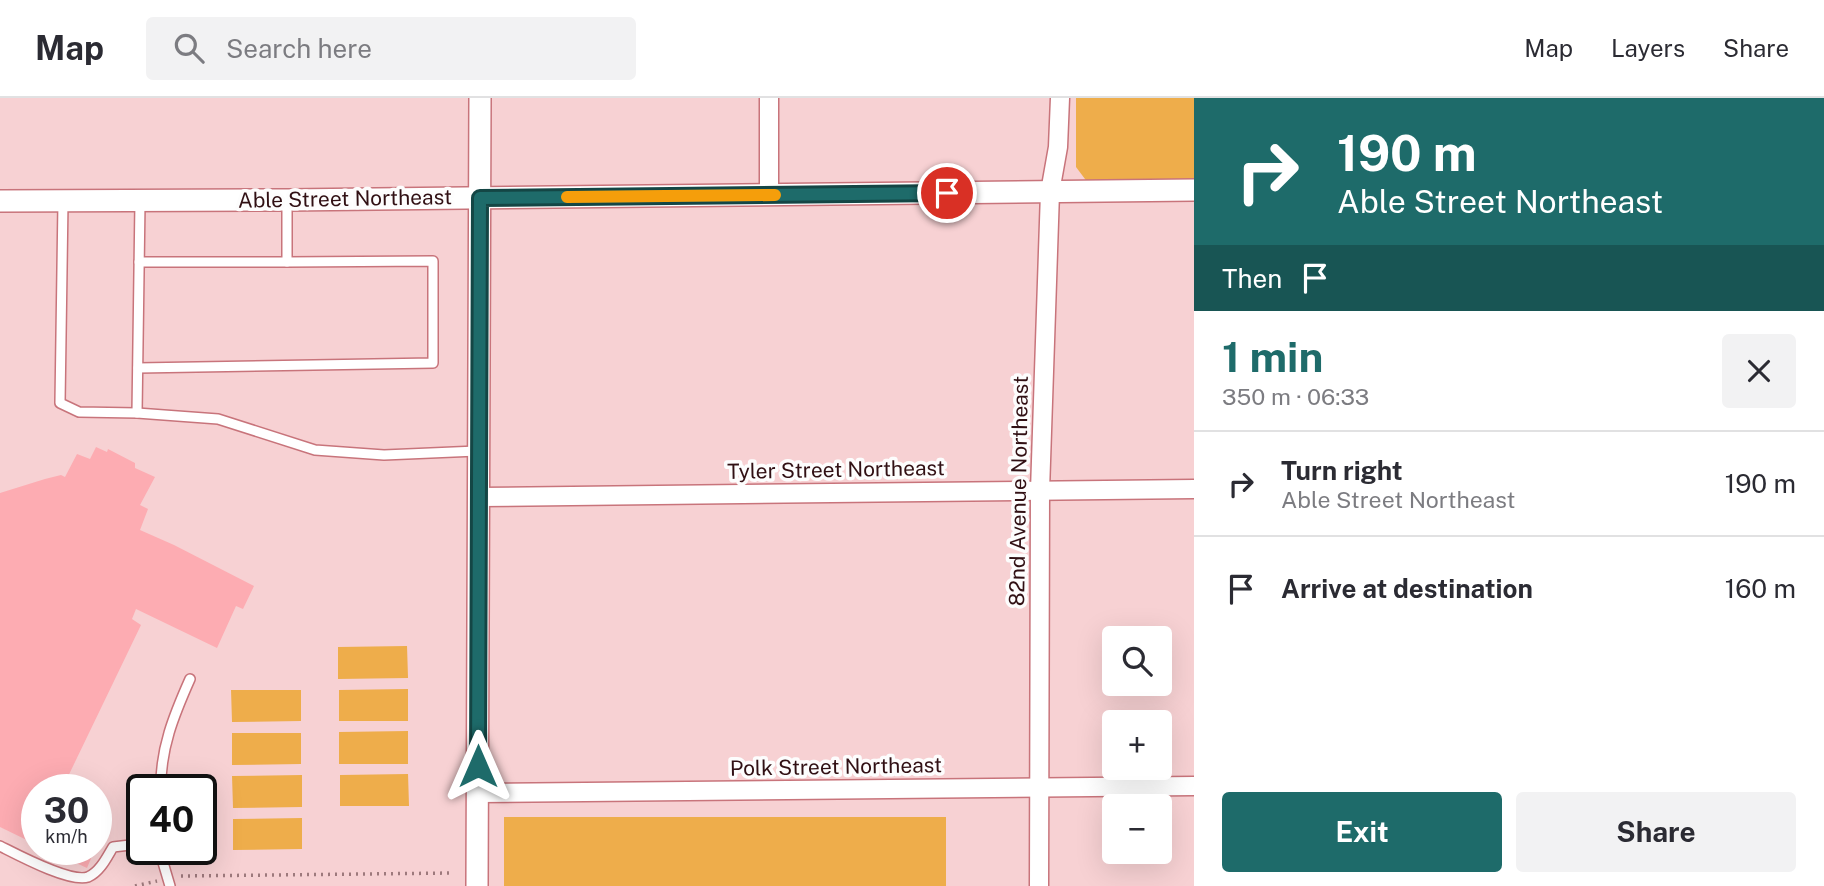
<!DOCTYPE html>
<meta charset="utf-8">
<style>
:root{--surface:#fff;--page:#f2f2f3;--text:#2b2b33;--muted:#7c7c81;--line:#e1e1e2;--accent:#1e6b6a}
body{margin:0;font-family:"Public Sans",sans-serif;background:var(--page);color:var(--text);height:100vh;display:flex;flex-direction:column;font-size:26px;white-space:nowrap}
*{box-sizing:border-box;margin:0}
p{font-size:23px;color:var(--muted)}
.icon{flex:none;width:38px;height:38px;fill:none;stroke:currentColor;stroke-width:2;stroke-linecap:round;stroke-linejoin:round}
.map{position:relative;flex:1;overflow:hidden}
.drawer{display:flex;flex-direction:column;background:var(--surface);width:630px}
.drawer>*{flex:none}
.top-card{background:#1e6b6a;color:#fff;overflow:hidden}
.tools{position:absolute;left:1102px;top:528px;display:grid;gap:14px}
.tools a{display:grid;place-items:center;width:70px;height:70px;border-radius:7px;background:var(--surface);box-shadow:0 7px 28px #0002;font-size:35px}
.speed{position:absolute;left:21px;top:676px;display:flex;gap:14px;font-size:35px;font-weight:700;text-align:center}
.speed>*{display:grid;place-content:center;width:91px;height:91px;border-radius:50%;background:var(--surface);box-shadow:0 7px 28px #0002;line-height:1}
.speed small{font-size:18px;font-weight:400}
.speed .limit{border:4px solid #111;border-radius:10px;background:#fff;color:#111}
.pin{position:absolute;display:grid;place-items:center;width:60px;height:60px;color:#fff;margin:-30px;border:4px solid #fff;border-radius:50%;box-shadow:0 2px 7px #0007}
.me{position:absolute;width:77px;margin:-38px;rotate:0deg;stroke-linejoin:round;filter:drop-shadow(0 0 5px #0008)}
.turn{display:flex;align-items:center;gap:24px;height:147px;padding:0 28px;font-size:32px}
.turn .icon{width:91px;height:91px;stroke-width:2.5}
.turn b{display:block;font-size:49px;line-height:60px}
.then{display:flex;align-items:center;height:66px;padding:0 28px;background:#0003;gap:14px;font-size:26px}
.round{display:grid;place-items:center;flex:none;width:74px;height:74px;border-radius:7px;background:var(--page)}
.summary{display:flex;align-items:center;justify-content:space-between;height:119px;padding:0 28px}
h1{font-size:42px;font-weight:700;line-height:52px;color:var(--accent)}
.button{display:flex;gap:14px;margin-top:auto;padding:14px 28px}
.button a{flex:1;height:80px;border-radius:7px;background:var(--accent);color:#fff;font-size:28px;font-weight:700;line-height:80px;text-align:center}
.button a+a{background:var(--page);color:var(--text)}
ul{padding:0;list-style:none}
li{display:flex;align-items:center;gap:21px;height:105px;padding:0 28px;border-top:2px solid var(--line)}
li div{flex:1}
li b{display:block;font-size:26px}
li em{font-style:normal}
header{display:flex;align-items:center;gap:42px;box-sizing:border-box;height:98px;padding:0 35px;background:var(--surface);border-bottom:2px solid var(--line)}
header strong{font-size:33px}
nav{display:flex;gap:38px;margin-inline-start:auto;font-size:24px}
.search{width:490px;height:63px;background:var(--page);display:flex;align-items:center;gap:18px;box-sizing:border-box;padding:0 24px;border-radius:7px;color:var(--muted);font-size:26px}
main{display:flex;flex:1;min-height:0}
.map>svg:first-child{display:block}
.green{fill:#eead4b}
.building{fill:#fdacb2}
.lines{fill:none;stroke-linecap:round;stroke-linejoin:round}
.service-casing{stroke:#c8747b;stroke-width:12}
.minor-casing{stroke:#c8747b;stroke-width:21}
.tertiary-casing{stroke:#c8747b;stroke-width:24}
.path{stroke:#9d797c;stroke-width:3.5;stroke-dasharray:2 5;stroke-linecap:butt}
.service{stroke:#fff;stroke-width:9}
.minor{stroke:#fff;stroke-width:18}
.tertiary{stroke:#fff;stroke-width:21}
.route-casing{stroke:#144645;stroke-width:18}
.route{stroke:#1e6b6a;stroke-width:12}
.slow{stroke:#f59e0b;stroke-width:12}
.labels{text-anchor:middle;stroke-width:7;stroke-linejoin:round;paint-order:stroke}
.street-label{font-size:21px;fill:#311014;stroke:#fdfdfd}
</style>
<header>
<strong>Map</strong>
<div class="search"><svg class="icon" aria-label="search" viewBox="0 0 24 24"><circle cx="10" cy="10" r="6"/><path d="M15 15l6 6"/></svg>Search here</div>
<nav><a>Map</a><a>Layers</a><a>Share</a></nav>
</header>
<main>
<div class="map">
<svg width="1194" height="788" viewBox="0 0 1194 788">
<rect width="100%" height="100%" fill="#f7d1d3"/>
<g class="green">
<polygon points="1076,0 1194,0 1194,83 1088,85 1076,69"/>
<polygon points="407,548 408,580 338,581 338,549"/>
<polygon points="408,591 408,623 339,623 339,592"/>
<polygon points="231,592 301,592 301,623 232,624"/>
<polygon points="408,633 408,666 339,666 339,634"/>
<polygon points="232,635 301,635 301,666 232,667"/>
<polygon points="408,676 409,708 340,708 340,677"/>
<polygon points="302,677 302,709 233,710 232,678"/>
<rect x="504" y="719" width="442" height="69"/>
<polygon points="302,720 302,751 233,752 233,721"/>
</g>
<g class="building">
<polygon points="96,349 107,354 108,351 135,365 135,370 155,379 140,407 148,411 140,432 174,447 254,488 243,511 236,508 217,550 136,511 132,521 141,527 62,691 37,691 37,747 0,729 0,395 45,381 61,377 65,379 77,356 90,361"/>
<polygon points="96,722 105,726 96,747"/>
<polygon points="46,751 95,751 87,770"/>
</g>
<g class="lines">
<g class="service-casing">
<g id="service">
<polyline points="63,104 60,305 79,314 137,315 218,321 315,352 384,357 477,353"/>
<polyline points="139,164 287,164"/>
<polyline points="138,270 433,265 433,163 287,164 287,103"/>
<polyline points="137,315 140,104"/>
<path d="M161 691C160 651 174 617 190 581"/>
<path d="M0 748C18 757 70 785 88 779 100 774 107 759 113 749L130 747 142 749"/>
<polyline points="148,751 159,753"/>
<polyline points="159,751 170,788"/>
</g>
</g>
<g class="minor-casing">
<g id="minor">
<polyline points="769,97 769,0"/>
<polyline points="479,399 1194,391"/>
<polyline points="478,695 1194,688"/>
<polyline points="1039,788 1040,393 1050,94 1058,49 1060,0"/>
</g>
</g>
<g class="tertiary-casing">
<g id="tertiary">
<polyline points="0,103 287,102 1194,92"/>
<polyline points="477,788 480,0"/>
</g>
</g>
<g class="path">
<polyline points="181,778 453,775"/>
<polyline points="135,788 157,783"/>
</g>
<use href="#service" class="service"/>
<use href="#minor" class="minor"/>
<use href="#tertiary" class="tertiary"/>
</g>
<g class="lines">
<g class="route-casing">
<polyline id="route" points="478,668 480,100 947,95"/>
</g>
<use href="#route" class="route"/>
<polyline class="slow" points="567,99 775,97"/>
</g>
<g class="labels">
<g class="street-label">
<text transform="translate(345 101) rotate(-1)" y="7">Able Street Northeast</text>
<text transform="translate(836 372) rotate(-1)" y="7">Tyler Street Northeast</text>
<text transform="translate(1019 393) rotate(-89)" y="7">82nd Avenue Northeast</text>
<text transform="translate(836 669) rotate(-1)" y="7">Polk Street Northeast</text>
</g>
</g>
</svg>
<div class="tools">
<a><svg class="icon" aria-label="search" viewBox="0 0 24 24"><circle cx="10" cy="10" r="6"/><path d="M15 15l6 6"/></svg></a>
<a>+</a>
<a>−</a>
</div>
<div class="speed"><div>30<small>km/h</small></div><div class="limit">40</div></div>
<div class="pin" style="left:947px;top:95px;background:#d93025"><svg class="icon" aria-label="arrive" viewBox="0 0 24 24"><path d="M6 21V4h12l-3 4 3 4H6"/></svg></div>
<svg class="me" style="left:478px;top:668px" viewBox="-20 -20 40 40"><path d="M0-17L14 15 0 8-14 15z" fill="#1e6b6a" stroke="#fff" stroke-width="4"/></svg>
</div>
<section class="drawer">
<div class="top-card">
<div class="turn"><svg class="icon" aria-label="right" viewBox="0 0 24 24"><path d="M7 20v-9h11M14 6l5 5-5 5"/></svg><div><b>190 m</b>Able Street Northeast</div></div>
<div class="then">Then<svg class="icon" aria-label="arrive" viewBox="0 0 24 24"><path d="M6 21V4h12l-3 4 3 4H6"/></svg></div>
</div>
<div class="summary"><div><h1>1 min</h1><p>350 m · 06:33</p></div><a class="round"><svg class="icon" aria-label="close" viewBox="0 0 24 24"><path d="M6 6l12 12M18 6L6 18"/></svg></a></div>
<ul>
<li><svg class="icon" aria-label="right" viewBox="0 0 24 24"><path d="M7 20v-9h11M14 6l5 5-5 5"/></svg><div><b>Turn right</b><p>Able Street Northeast</p></div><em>190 m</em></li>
<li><svg class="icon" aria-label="arrive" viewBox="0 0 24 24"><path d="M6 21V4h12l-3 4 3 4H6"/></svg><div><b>Arrive at destination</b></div><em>160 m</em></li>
</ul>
<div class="button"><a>Exit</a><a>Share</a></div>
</section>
</main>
